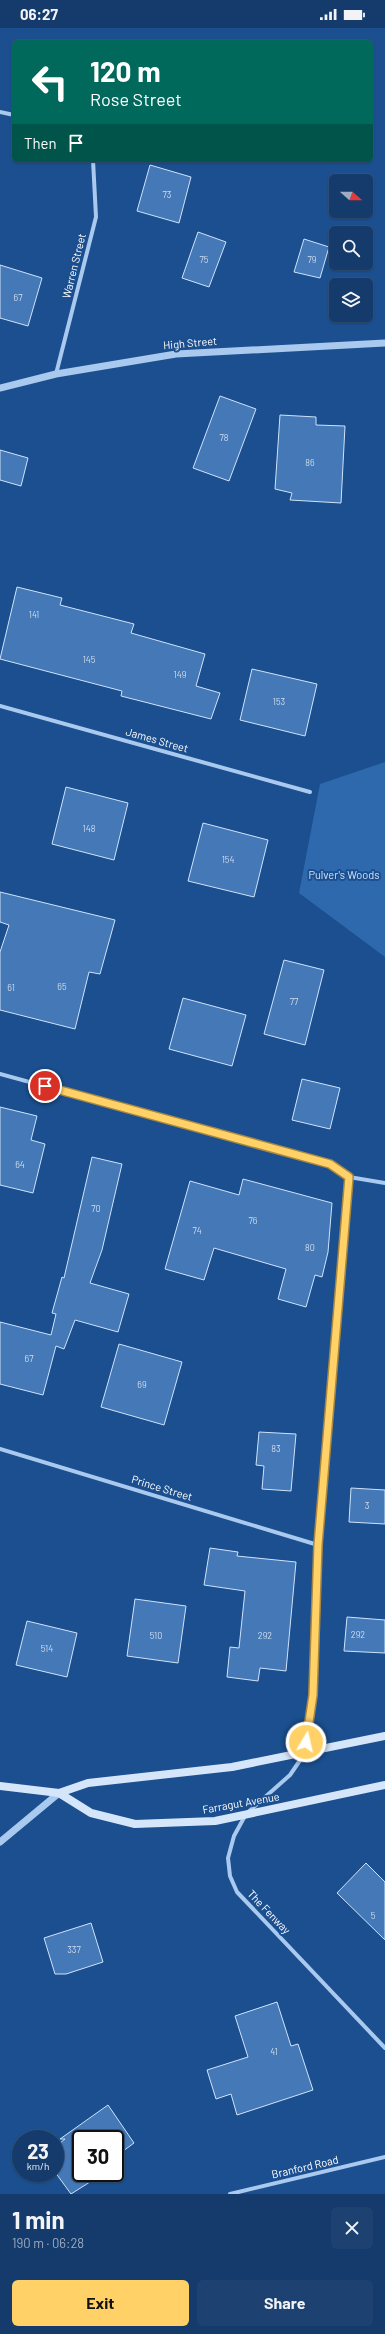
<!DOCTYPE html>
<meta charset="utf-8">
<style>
:root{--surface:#143b6b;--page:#1d4271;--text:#f1f3f6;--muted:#9dadc1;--line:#33557e;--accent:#ffd166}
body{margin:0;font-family:Barlow,sans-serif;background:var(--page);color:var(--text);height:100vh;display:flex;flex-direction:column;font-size:15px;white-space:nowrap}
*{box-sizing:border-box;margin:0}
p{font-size:13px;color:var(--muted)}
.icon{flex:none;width:22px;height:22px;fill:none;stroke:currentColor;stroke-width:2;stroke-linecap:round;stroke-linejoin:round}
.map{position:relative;height:2166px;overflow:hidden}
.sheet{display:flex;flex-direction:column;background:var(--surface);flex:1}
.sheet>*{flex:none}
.hud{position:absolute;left:12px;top:12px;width:361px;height:122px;border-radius:6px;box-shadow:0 1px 3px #0004,0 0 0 1px var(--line);background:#00695c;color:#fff;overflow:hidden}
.needle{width:26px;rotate:111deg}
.tools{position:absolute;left:329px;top:146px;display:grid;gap:8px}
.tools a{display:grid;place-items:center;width:44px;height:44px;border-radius:6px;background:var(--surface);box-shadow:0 1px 3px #0004,0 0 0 1px var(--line);font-size:20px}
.speed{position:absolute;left:12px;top:2102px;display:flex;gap:8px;font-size:20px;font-weight:700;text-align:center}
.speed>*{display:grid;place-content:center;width:52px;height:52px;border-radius:50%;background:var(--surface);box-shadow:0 1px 3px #0004,0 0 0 1px var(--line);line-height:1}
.speed small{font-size:10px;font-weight:400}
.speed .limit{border:2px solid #111;border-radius:6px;background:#fff;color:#111}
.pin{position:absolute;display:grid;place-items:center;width:34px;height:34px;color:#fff;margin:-17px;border:2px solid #fff;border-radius:50%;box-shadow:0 1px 4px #0007}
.me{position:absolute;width:44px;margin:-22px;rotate:9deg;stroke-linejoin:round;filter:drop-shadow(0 0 3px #0008)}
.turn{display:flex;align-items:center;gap:14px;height:84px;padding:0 12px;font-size:18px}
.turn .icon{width:52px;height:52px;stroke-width:2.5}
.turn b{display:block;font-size:28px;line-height:34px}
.then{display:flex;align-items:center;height:38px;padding:0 12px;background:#0003;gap:8px;font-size:15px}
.round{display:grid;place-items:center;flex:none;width:42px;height:42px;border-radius:6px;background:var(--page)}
.headline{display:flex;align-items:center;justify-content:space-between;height:68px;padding:0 12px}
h1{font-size:24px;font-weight:700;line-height:30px}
.primary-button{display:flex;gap:8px;margin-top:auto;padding:8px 12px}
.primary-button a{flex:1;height:46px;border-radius:6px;background:var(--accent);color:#111;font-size:16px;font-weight:700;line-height:46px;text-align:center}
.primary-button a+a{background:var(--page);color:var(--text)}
.status{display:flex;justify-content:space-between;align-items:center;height:28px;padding:0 20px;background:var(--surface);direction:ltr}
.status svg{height:11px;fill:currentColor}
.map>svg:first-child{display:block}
.green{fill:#2e69ad}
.building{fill:#4478b7;stroke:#cfe3fa}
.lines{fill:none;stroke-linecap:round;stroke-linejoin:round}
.minor{stroke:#a9c9ee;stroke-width:4}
.tertiary{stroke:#a9c9ee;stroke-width:7}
.secondary{stroke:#d6e6fa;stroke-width:8}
.route-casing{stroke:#a68842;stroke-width:10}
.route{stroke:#ffd166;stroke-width:7}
.labels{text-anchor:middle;stroke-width:4;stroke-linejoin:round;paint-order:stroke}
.number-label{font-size:9px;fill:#d0dded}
.street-label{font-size:11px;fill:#fff;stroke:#1b4f8f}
.park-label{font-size:11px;fill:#cfe3fa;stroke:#1b4f8f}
</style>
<div class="status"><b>06:27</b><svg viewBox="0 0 49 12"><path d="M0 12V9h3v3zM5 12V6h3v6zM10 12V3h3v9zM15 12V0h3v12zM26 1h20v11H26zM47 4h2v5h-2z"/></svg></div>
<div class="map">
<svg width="385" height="2166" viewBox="0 0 385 2166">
<rect width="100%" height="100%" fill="#1b4f8f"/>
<polygon class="green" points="385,734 385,929 299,865 320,756"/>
<g class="building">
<polygon points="150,137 191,149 179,195 137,183"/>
<polygon points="198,204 226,214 209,259 182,250"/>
<polygon points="304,211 329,219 320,250 294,244"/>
<polygon points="0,237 42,250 28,298 0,290"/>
<polygon points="220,368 256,381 229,453 193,440"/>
<polygon points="280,387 316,389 316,397 345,398 341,475 290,472 292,465 275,461"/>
<polygon points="0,422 28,430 21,458 0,452"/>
<polygon points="17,559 62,570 60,577 134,596 131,605 205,626 196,658 220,665 211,691 121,668 122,663 0,631"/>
<polygon points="252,641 317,656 305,708 240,692"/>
<polygon points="66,759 128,775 114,832 52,816"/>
<polygon points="203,795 268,812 254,869 188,853"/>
<polygon points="0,864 115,892 100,946 89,944 75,1001 0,982 0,924 9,897 0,894"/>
<polygon points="284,932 324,942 305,1017 264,1006"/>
<polygon points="183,970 246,987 232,1038 169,1021"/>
<polygon points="302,1051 340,1060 330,1101 292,1092"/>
<polygon points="0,1079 37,1088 31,1112 45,1116 33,1165 0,1157"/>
<polygon points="92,1129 122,1136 102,1222 90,1255 129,1266 118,1304 75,1292 64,1321 56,1318 43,1367 0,1356 0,1294 51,1307 56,1286 52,1285 62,1249 64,1250"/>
<polygon points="243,1151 332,1175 328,1224 322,1249 315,1247 306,1279 278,1271 286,1241 214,1220 204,1252 165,1241 190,1153 239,1167"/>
<polygon points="119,1316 182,1334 164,1397 101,1379"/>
<polygon points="259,1404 296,1406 291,1463 262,1461 264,1438 256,1437"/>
<polygon points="351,1460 385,1462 385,1496 349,1494"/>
<polygon points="210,1520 238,1524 237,1528 296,1534 286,1643 260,1640 258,1653 227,1649 230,1619 239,1620 245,1563 204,1557"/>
<polygon points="135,1571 186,1578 178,1635 127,1628"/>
<polygon points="347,1589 385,1592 385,1625 344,1623"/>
<polygon points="27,1593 77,1605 67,1649 16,1637"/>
<polygon points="366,1835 385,1854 385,1912 337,1865"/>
<polygon points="91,1895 103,1934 66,1946 55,1946 44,1910"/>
<polygon points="277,1974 291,2018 298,2016 313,2062 237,2087 231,2066 216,2071 207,2042 248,2029 235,1988"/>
<polygon points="108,2077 134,2115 115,2129 115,2111 81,2111 81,2145 101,2147 71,2166 55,2144 55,2119 65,2111 60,2111"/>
</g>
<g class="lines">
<g class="minor">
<polyline points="0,84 14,87"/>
<polyline points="56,346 96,189 93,132"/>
<polyline points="0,678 310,764"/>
<polyline points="0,1046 329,1136 349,1149 385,1155"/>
<polyline points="349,1149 318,1517 313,1667 305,1725 290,1747 246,1786 234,1808 228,1830 230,1848 237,1864 385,2020"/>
<polyline points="0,1421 318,1517"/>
<polyline points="230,2166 385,2129"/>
</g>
<g class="tertiary">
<polyline points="0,360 56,346 176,326 385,315"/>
<polyline points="0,1814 59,1765"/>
</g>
<g class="secondary">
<polyline points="0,1758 59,1765 91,1785 135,1796 215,1793 385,1757"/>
<polyline points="59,1765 88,1755 232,1739 385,1708"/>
</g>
</g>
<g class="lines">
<g class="route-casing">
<polyline id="route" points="45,1058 330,1136 349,1149 318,1517 313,1667 306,1714"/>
</g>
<use href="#route" class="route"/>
</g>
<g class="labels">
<g class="number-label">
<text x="167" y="170">73</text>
<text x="204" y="235">75</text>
<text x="312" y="235">79</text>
<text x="18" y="273">67</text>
<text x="224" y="413">78</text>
<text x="310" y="438">86</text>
<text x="34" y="590">141</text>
<text x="89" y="635">145</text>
<text x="180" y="650">149</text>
<text x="279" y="677">153</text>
<text x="89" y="804">148</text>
<text x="228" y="835">154</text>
<text x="62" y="962">65</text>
<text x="11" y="963">61</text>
<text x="294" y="977">77</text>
<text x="20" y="1140">64</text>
<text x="96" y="1184">70</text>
<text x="253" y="1196">76</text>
<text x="197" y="1206">74</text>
<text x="310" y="1223">80</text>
<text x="29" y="1334">67</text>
<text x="142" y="1360">69</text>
<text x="276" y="1424">83</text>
<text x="367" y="1481">3</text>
<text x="358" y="1610">292</text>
<text x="156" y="1611">510</text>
<text x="265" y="1611">292</text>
<text x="47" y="1624">514</text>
<text x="373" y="1891">5</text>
<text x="74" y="1925">337</text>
<text x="274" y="2027">41</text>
</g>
<g class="street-label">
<text transform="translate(74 238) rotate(-76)" y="4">Warren Street</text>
<text transform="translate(190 315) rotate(-5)" y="4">High Street</text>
<text transform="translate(157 712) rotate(16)" y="4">James Street</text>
<text transform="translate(162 1460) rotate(17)" y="4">Prince Street</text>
<text transform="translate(241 1775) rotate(-10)" y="4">Farragut Avenue</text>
<text transform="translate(269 1884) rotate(46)" y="4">The Fenway</text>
<text transform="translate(305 2139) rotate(-13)" y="4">Branford Road</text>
</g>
<g class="park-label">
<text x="344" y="851">Pulver's Woods</text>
</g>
</g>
</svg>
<div class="tools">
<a><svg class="needle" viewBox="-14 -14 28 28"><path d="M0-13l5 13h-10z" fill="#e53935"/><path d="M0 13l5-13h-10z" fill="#9dadc1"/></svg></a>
<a><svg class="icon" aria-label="search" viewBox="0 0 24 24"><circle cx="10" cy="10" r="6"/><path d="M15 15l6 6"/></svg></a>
<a><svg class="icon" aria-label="layers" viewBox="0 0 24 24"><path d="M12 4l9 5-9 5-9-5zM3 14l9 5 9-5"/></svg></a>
</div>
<div class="speed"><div>23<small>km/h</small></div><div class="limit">30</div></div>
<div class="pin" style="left:45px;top:1058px;background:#d93025"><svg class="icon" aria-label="arrive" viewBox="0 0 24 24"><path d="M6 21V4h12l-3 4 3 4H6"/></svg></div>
<svg class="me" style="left:306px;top:1714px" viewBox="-20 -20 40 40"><circle r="17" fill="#ffd166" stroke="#fff" stroke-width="3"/><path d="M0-11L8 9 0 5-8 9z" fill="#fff"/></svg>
<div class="hud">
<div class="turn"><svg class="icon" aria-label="left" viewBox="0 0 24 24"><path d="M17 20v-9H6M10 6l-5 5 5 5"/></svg><div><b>120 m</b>Rose Street</div></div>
<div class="then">Then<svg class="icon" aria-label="arrive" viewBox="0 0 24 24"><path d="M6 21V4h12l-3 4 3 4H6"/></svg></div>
</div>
</div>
<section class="sheet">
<div class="headline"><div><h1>1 min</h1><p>190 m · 06:28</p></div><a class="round"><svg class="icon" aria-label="close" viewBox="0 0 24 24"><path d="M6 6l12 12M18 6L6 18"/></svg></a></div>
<div class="primary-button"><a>Exit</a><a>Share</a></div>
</section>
